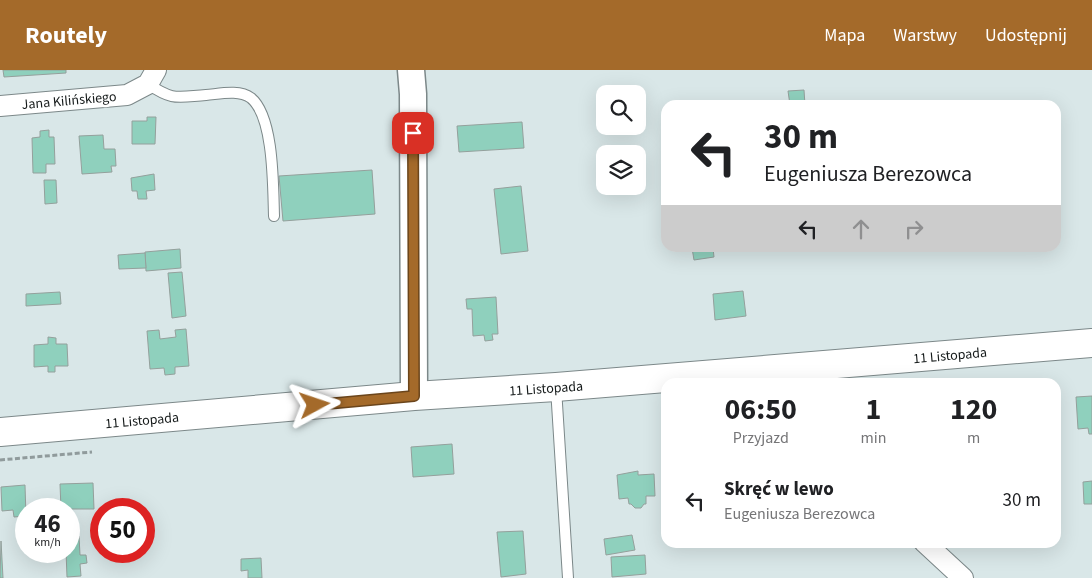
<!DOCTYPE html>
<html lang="pl">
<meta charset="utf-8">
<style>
:root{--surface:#fff;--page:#f6f6f6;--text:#202124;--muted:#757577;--accent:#a46a2a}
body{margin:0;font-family:"Source Sans 3",sans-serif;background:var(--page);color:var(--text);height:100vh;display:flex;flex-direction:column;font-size:19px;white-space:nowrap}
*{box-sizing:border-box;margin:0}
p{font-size:16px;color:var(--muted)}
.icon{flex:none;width:28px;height:28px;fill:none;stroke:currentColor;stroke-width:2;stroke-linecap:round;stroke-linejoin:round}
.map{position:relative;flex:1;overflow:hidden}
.sheet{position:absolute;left:661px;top:308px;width:400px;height:170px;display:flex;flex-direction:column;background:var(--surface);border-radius:15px;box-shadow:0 5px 20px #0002}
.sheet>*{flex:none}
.guide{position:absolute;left:661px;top:30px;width:400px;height:152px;border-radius:15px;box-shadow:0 5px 20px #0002;background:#fff;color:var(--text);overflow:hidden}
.controls{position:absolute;left:596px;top:15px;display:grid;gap:10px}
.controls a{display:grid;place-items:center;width:50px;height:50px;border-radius:10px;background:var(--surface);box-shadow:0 5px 20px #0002;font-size:25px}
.speed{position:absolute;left:15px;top:428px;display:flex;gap:10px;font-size:25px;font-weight:700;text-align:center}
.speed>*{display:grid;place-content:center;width:65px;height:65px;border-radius:50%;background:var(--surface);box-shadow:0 5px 20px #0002;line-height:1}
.speed small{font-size:12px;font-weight:400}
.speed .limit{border:8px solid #d22;background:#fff;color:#111}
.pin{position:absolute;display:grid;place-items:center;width:42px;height:42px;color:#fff;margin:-21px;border-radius:10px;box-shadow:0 2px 8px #0006}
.me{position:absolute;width:55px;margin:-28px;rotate:85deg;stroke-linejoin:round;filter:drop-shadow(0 0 4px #0008)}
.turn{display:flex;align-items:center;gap:18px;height:105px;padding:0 20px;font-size:22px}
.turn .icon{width:65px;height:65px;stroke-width:2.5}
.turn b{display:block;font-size:35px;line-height:42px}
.lanes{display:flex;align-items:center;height:48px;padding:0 20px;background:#0003;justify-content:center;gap:25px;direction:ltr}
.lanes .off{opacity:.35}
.eta{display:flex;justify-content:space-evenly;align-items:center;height:85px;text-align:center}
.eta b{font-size:30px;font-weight:700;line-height:35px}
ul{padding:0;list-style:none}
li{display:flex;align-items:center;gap:15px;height:75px;padding:0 20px}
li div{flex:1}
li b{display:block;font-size:19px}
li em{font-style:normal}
header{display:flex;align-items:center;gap:30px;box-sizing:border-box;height:70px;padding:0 25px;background:var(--accent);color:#fff}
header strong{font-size:24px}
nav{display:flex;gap:28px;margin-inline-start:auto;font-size:18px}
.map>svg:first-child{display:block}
.building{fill:#8fd0bd;stroke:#94a09c}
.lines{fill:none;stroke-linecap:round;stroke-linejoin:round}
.service-casing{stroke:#7c8889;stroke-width:12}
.minor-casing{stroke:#7c8889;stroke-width:22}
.tertiary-casing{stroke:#7c8889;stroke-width:29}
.secondary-casing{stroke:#7c8889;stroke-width:30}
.path{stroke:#909b9c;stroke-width:3;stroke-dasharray:5 2.5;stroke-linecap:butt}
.service{stroke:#fff;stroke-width:10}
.minor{stroke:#fff;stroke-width:20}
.tertiary{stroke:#fff;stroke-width:26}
.secondary{stroke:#fff;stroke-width:28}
.route-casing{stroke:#6b451b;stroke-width:12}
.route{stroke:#a46a2a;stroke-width:9}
.labels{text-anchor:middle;stroke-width:5;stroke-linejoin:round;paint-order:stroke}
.street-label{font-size:14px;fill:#141919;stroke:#fff}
</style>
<header>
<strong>Routely</strong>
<nav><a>Mapa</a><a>Warstwy</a><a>Udostępnij</a></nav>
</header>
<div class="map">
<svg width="1092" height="508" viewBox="0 0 1092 508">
<rect width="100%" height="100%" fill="#d9e7e8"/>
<g class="building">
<polygon points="3,0 66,0 66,3 4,7"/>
<polygon points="804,20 805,35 790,35 788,21"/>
<polygon points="147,47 156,47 155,74 132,74 132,51 147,51"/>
<polygon points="522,52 524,78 459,82 457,56"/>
<polygon points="49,60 49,67 54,67 55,94 46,94 46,103 33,103 32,68 40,67 40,61"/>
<polygon points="103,65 104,79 115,79 116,96 111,96 112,102 82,104 79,66"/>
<polygon points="372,100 375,144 283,151 279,106"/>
<polygon points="154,104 155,120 146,121 147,129 138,129 137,121 132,121 131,108"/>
<polygon points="44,110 56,110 57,133 45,134"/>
<polygon points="521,116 528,181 501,184 494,119"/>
<polygon points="692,178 713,178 714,187 694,190"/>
<polygon points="180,179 181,198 146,201 145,182"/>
<polygon points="145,183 146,198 119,199 118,185"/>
<polygon points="182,202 186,246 172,248 168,203"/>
<polygon points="743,221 746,246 715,250 713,224"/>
<polygon points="60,222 61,234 26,236 26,224"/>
<polygon points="496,227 498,264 492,264 493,270 485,271 484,265 473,266 472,239 467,239 466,229"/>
<polygon points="186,259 189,296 175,297 175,304 165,305 164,298 150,299 147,261 159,260 160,269 176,267 175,260"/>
<polygon points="48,267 56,268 56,274 67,274 68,296 55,296 55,302 48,302 48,296 34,297 34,275 48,274"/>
<polygon points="1092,326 1092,364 1089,364 1088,358 1078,359 1076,327"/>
<polygon points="452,374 454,404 413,407 411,377"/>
<polygon points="638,401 638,405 654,404 655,426 646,426 646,434 644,434 641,438 635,438 631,434 629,434 628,428 619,429 617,405"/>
<polygon points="1092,411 1092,434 1084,434 1083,412"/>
<polygon points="93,413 94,439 61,439 60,414"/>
<polygon points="25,415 26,446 14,447 13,440 2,441 1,417"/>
<polygon points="24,461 26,461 26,481 42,482 25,483"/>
<polygon points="523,461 526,504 501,507 497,462"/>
<polygon points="632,465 635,480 606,485 604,469"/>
<polygon points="79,466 80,485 86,485 87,493 80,494 81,506 67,507 66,481 69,481 69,467"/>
<polygon points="1,471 3,508 0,508"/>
<polygon points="645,485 646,504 612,507 611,487"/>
<polygon points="261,488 262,508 248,508 248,500 241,501 241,489"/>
</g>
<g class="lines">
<g class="service-casing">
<g id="service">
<path d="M148 14C173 31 177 27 206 25 219 24 239 19 251 28 274 47 273 116 274 146"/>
<polyline points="556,318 568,508"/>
</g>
</g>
<g class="minor-casing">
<g id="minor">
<polyline points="0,36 127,25 148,14 156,0"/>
<polyline points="924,472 963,508"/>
</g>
</g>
<g class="tertiary-casing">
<polyline id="tertiary" points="411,0 413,24 414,326"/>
</g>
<g class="secondary-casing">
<polyline id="secondary" points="0,362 414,326 556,317 1092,273"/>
</g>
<polyline class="path" points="0,390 92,382"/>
<use href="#service" class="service"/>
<use href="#minor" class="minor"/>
<use href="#tertiary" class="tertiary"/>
<use href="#secondary" class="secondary"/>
</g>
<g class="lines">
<g class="route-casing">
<polyline id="route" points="315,335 414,326 413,63"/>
</g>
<use href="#route" class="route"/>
</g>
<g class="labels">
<g class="street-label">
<text transform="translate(69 30) rotate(-5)" y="5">Jana Kilińskiego</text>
<text transform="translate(950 285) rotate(-5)" y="5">11 Listopada</text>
<text transform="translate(546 318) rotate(-4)" y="5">11 Listopada</text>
<text transform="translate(142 350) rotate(-5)" y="5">11 Listopada</text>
</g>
</g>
</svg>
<div class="controls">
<a><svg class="icon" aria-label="search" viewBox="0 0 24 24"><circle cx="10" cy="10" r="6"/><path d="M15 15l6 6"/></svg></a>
<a><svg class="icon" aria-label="layers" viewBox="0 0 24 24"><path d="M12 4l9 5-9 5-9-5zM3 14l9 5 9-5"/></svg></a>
</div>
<div class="speed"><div>46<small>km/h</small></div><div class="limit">50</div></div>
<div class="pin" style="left:413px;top:63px;background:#d93025"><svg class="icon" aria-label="arrive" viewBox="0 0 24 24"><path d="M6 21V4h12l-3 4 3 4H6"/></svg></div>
<svg class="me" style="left:315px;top:335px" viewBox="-20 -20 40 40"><path d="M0-17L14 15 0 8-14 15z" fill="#a46a2a" stroke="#fff" stroke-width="4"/></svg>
<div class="guide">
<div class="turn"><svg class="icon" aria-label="left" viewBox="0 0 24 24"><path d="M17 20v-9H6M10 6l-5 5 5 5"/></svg><div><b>30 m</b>Eugeniusza Berezowca</div></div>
<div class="lanes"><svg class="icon" aria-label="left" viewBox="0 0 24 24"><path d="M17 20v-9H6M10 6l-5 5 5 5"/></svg><svg class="icon off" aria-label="ahead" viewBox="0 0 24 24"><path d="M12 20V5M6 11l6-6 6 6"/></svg><svg class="icon off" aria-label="right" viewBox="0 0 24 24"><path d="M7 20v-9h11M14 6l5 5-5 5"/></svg></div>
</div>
<section class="sheet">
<div class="eta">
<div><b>06:50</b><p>Przyjazd</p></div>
<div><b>1</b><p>min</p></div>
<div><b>120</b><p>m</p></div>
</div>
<ul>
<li><svg class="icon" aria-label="left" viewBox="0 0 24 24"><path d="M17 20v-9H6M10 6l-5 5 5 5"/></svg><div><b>Skręć w lewo</b><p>Eugeniusza Berezowca</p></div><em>30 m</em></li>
</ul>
</section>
</div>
